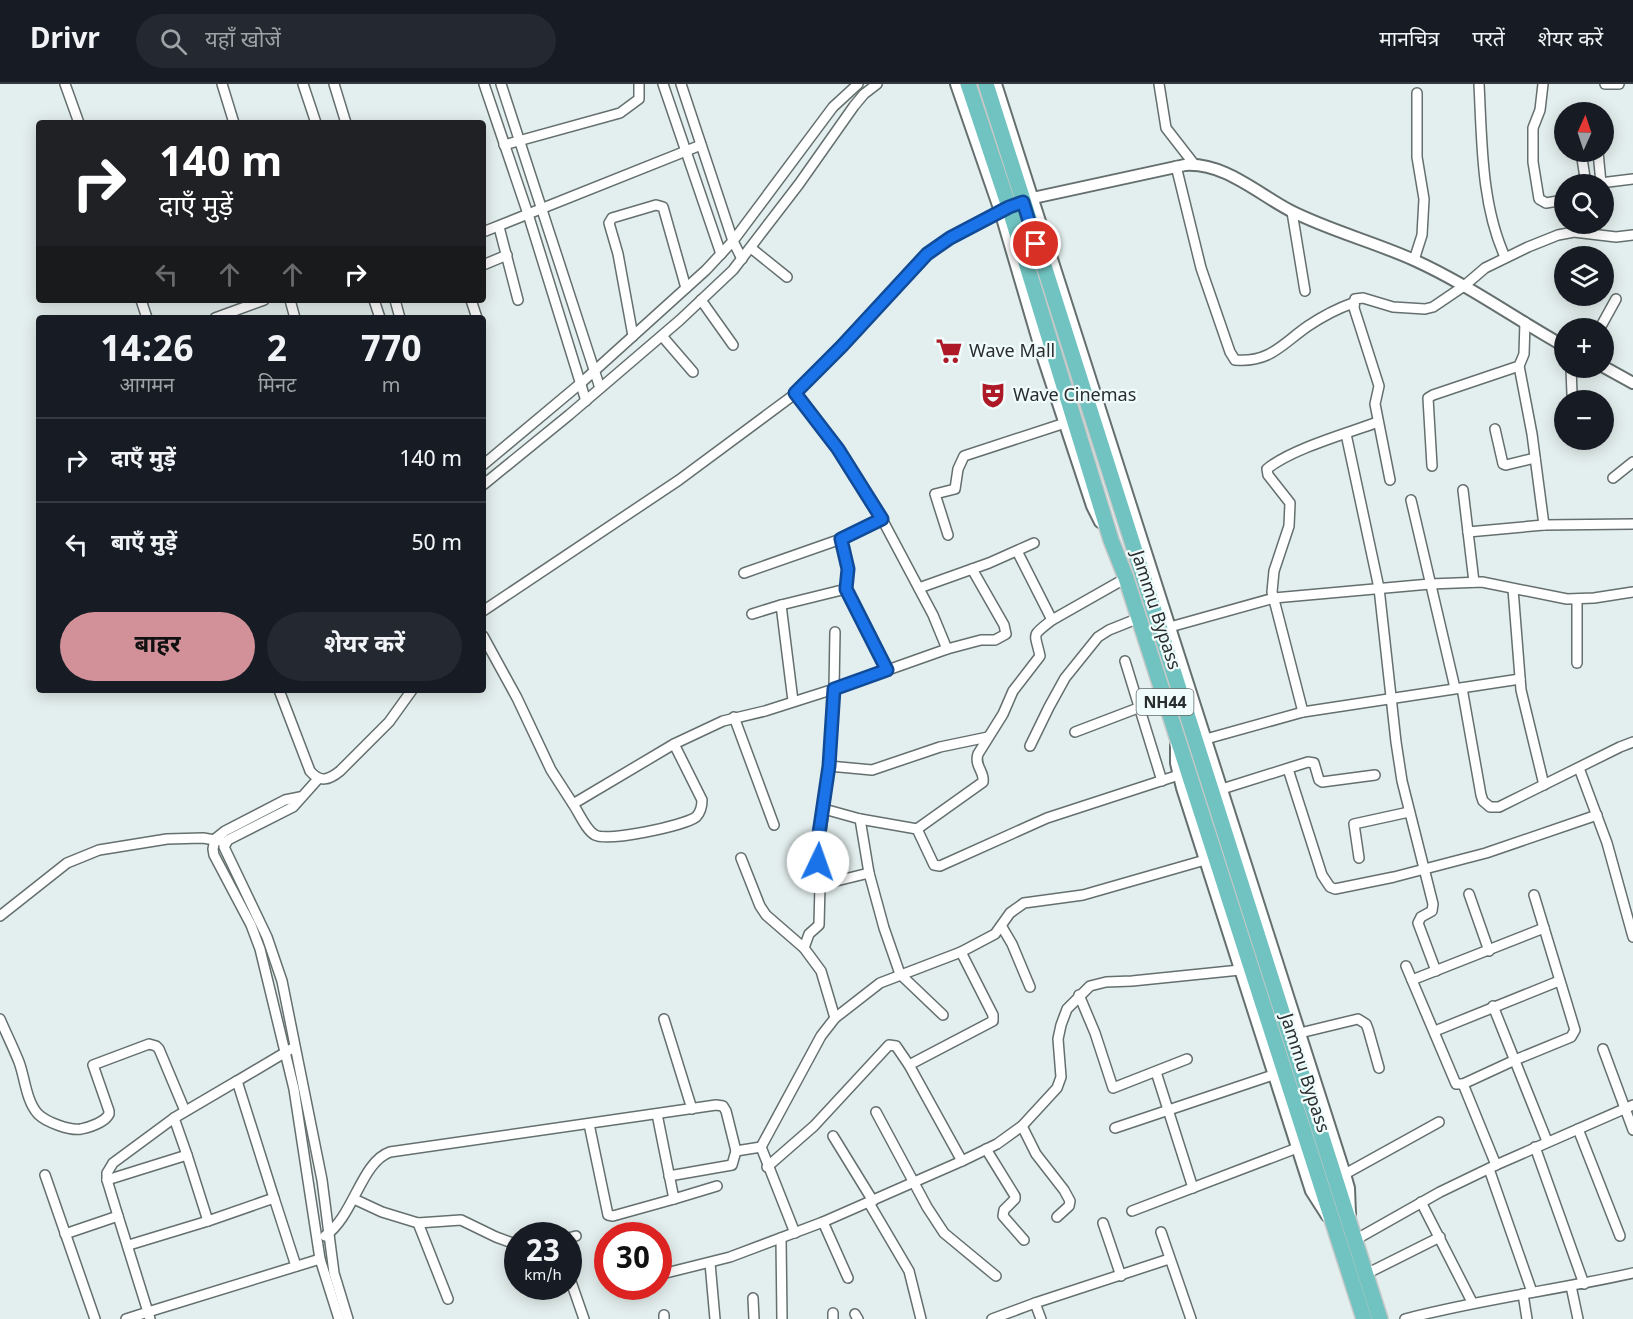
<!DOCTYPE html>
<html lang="hi">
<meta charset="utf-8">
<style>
:root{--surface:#171b24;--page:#242831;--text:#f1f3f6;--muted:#9ea1a6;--line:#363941;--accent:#d29199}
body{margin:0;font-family:Georgia,"Noto Sans Devanagari",serif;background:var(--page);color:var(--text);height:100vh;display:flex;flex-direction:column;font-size:22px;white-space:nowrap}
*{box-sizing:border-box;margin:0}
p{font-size:20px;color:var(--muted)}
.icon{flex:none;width:33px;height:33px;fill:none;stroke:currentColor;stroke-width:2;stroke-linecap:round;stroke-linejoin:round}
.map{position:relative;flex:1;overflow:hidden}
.panel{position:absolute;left:36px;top:231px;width:450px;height:378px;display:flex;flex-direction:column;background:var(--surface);border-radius:6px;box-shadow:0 3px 15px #0003}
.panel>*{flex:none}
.guide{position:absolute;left:36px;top:36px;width:450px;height:183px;border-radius:6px;box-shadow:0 3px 15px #0003;background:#202124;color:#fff;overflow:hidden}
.needle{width:39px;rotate:3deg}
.fabs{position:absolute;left:1554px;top:18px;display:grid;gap:12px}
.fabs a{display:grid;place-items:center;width:60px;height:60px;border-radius:50%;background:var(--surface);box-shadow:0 3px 15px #0003;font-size:30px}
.speed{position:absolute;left:504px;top:1138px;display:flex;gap:12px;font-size:30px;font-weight:700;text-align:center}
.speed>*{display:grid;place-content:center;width:78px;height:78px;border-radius:50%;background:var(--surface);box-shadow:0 3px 15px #0003;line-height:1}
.speed small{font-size:15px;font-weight:400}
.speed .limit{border:9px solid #d22;background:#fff;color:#111}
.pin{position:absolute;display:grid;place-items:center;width:51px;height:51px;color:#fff;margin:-26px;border:3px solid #fff;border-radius:50%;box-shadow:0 2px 6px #0007}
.me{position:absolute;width:66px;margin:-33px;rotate:3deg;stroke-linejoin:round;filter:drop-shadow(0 0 4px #0008)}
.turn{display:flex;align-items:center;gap:21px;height:126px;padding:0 24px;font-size:27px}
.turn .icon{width:78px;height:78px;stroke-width:2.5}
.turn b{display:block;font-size:42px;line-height:51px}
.lanes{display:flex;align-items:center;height:57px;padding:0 24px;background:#0003;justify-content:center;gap:30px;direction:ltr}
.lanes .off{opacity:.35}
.eta{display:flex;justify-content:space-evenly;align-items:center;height:102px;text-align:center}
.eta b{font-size:36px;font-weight:700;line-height:42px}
.button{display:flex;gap:12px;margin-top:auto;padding:12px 24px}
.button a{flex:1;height:69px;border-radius:36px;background:var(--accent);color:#111;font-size:24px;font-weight:700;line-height:69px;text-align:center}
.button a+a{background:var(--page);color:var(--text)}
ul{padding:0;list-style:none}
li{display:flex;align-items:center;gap:18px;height:84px;padding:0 24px;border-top:2px solid var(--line)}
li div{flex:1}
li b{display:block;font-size:22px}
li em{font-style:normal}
header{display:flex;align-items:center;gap:36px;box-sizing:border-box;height:84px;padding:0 30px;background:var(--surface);border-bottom:2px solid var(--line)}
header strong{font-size:28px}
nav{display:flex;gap:33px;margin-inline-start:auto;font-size:21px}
.search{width:420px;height:54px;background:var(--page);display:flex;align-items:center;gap:15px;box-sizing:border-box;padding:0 21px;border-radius:33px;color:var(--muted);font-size:22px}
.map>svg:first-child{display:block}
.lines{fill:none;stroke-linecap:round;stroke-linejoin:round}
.minor-casing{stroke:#646f6e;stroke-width:12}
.tertiary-casing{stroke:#646f6e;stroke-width:14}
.trunk-casing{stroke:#c7c8c8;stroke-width:18}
.minor{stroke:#fff;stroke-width:9}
.tertiary{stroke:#fff;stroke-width:10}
.trunk{stroke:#70c3c0;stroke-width:15}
.route-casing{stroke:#114b97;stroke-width:15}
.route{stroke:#1a73e8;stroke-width:10}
.labels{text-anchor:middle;stroke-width:4.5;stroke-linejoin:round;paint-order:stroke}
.shield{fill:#f0fcfb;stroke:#656b6b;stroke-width:1.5}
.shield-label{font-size:16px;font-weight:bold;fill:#292d2d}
.poi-label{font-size:18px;fill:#292d2d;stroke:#f0fcfb;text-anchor:start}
.street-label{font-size:18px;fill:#292d2d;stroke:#f0fcfb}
</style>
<header>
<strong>Drivr</strong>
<div class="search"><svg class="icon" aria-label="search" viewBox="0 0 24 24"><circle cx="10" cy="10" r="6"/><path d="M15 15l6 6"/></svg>यहाँ खोजें</div>
<nav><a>मानचित्र</a><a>परतें</a><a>शेयर करें</a></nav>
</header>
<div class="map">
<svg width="1633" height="1235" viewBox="0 0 1633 1235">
<rect width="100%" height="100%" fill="#e3efee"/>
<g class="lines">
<g class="minor-casing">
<g id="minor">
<polyline points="65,0 79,39"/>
<polyline points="222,0 234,39"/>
<polyline points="303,0 316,39"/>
<polyline points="334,0 346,39"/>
<polyline points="484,0 528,130 586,317"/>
<polyline points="501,0 600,304"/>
<polyline points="663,0 721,170"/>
<polyline points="681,0 733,157 742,175"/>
<polyline points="1159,0 1166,44 1194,80"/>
<path d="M1479 0C1482 57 1481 120 1505 173"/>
<polyline points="1543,0 1540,26 1533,44 1533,78 1539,115 1546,119 1564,116"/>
<polyline points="1605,0 1619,0"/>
<polyline points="504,61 620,29 639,15 639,0"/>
<polyline points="1581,68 1586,100"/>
<polyline points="1598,68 1601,99"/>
<path d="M1176 82 1201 184 1230 268 1235 276C1270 279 1282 260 1308 242 1323 232 1336 225 1353 219"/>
<polyline points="1592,100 1633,95"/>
<polyline points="1292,128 1305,207"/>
<polyline points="499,143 518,216"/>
<polyline points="483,148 701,61"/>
<polyline points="751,164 787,193"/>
<polyline points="1414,176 1422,151 1424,115 1417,73 1417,9"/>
<polyline points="483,181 507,171"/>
<polyline points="141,216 147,234"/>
<polyline points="290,216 295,234"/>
<polyline points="374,216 380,234"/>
<polyline points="395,216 400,234"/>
<polyline points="471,216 477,234"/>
<polyline points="701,216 733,261"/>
<polyline points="215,234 264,216"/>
<polyline points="1600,244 1616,215"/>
<polyline points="633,252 618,170 609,139 612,134 656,121 663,123 686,204"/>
<polyline points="662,252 693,288"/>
<polyline points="1519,282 1532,350 1544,441"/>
<polyline points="1571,284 1572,310"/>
<polyline points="795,310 838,365 882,435"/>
<polyline points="1495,345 1503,380 1506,381 1535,374"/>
<polyline points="1346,350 1379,504 1396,658 1402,697 1433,820 1432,827 1421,833 1418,839 1436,887"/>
<polyline points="483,381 581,299 706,186 733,157 833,23 858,0"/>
<polyline points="1432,382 1428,314 1433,311 1519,282 1524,270 1525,238"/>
<polyline points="1613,394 1633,378"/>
<polyline points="1390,396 1375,320 1379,302 1354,224 1355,215 1363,214 1393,223 1425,225 1433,223 1464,202 1485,184 1528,163 1558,151 1574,148 1616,153 1633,151"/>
<polyline points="483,401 569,331 680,236 733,186 799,100 854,22 864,10 877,0"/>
<polyline points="1463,406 1474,498"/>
<polyline points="1411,416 1455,604"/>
<polyline points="1468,448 1544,441 1633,440"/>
<polyline points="948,451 935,410 955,405 958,385 964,372 1065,339"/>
<polyline points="841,455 882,435 933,531 947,565"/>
<polyline points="1017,467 1052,536 1126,494"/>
<polyline points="744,489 841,455 848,485 846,505"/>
<polyline points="919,504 989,479 1034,459"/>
<polyline points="1513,505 1521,606 1544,701"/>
<polyline points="781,521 846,505 887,586"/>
<polyline points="483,527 679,396 795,310 927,170 950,154 1006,124"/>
<polyline points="752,530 781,521 793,617"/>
<polyline points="1170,543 1274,514 1430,500 1482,498 1567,515 1594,514 1633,508"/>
<polyline points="483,552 517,614 551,686 573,720 674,660 723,637 765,627 834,605 835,548"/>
<polyline points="1125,577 1162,697"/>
<polyline points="1577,579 1577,515"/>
<polyline points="1462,604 1481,711 1483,717 1490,723 1499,723 1620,663 1633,658"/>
<path d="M279 606 310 687C320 699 329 696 340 687L389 638 412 606"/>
<path d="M1303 628 1272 508 1274 487 1289 442 1290 419 1268 391 1267 385C1291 365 1348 349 1378 338"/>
<polyline points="734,633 774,741"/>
<polyline points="1075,648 1138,624"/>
<polyline points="1206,655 1303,628 1520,595"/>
<polyline points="1030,662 1049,623 1065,594 1098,553 1109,546 1139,534"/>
<polyline points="829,682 834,605 947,565 981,556 995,556 1006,550 1004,541 972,485"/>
<polyline points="1579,684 1607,759 1633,853"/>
<polyline points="1288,685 1322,791 1330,803 1335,805 1394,793 1486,769 1597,731"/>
<polyline points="318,695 293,723 228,756 224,763 267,853 282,897 322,1096 334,1189 348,1235"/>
<polyline points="1222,705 1308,678 1314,679 1319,696 1322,698 1375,691"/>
<polyline points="300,713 285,716 225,747 215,755 213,765 214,771 251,841 260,865 294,1005 320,1175 339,1235"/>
<path d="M573 720C579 729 586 746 595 751 608 758 683 742 696 733 701 728 702 723 702 716L674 660"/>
<polyline points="824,725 829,682 872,686 940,663 988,653"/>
<polyline points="860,735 917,745 934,781 940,782 1047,734 1185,689"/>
<path d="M917 745 983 698C985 688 974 682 978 670L1003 630 1013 607 1040 572C1035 548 1030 553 1052 536"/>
<polyline points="741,774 760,822 766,831 804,864"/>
<polyline points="1359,774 1354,740 1409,728"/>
<polyline points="820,801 818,769 824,725 860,735 869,789"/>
<polyline points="1469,810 1489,867"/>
<polyline points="0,832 67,779 99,766 167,755 203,754 221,757"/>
<polyline points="1002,843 1012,860 1030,903"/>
<polyline points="961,868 995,850 1010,829 1024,819 1083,811 1205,776"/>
<polyline points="1406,882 1456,1000 1463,1000 1515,976 1571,953 1575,946 1534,811"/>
<polyline points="1412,896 1544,844"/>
<polyline points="1079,911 1095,949 1113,1004 1187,975"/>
<polyline points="1493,922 1547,1057"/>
<polyline points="835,934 821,887 804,864 809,850 819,841 820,801 869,789 884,844 900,890 943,931"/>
<path d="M0 935C6 949 13 963 19 978 25 994 26 1017 38 1030 46 1038 70 1047 81 1045 90 1043 105 1038 109 1030V1027L93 981 149 960 156 962 159 965 185 1027"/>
<polyline points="664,935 692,1025"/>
<polyline points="1435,947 1559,897"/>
<polyline points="1300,949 1358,935 1366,940 1368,945 1379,984"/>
<polyline points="1603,965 1633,1046"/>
<polyline points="1156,988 1193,1104"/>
<polyline points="1463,1000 1496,1081"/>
<polyline points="876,1028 927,1123 944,1149 996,1192"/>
<polyline points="657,1030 674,1115 717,1102"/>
<polyline points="589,1040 608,1131 613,1132 674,1115"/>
<polyline points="1022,1042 1036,1070 1064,1106 1070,1117 1069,1122 1057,1133"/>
<polyline points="1115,1044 1273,991"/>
<polyline points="1578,1045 1620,1152"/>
<polyline points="833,1052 873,1117"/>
<polyline points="1535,1063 1584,1200"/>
<polyline points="986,1065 1015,1112 1015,1115 1004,1126 1003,1132 1024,1156"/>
<polyline points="187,1071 174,1034 237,997"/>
<polyline points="767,1083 814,1042 889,961 896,962 909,981"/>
<polyline points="1489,1085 1532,1208"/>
<polyline points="1345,1090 1439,1038"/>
<polyline points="45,1091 95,1235"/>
<polyline points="669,1092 732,1081 736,1067"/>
<polyline points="107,1096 107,1089 113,1079 174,1034"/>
<polyline points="274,1114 237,997 291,965"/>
<polyline points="354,1115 382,1128 418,1139 461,1136 496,1153 518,1161"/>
<polyline points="1421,1118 1472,1218"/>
<polyline points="869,1119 909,1187 921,1235"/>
<polyline points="1132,1127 1297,1064"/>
<polyline points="118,1132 107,1096 187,1071 208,1137"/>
<polyline points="823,1138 848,1194"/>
<polyline points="418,1139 448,1215"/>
<polyline points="1103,1139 1121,1192"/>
<polyline points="1161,1148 1191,1235"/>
<polyline points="795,1149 761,1063 821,952 835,934 880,899 961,868 993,931 993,937 909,981 962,1077"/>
<polyline points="65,1150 118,1132 148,1228 126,1235"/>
<path d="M325 1152C354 1132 361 1078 390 1068L716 1021 723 1022 726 1027 736 1067 761 1063"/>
<polyline points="568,1154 576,1152"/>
<polyline points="781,1154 782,1235"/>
<polyline points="1355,1156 1440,1108 1496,1081 1633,1021"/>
<polyline points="129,1161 208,1137 274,1114 296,1182"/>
<polyline points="710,1179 715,1235"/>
<polyline points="568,1189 584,1235"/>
<polyline points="1366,1190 1440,1153"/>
<polyline points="658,1191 730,1173 823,1138 962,1077 997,1060 1022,1042 1057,1004 1061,993 1058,955 1061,941 1067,925 1090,902 1106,898 1132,897 1240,886"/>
<polyline points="1571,1202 1578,1235"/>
<polyline points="1523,1210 1527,1235"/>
<polyline points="753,1214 754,1235"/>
<polyline points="855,1230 858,1235"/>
<polyline points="150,1235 148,1228 320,1175"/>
<polyline points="664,1235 664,1231"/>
<polyline points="833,1235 833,1229"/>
<polyline points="992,1235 1035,1219"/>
<polyline points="1041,1235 1035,1219 1169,1175"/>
<path d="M1405 1235C1480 1215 1557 1206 1633 1189"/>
</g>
</g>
<g class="tertiary-casing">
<g id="tertiary">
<polyline points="956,0 1000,127 1044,277 1092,422 1100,438"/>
<polyline points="996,0 1345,1090 1349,1104 1350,1130"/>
<path d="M1009 123 1033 114 1185 81C1224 78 1258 110 1291 127 1331 147 1374 158 1414 176 1467 200 1514 234 1564 262"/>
<polyline points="1604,283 1633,299"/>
<polyline points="1176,661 1176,679 1182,704 1311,1107 1327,1132"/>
</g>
</g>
<g class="trunk-casing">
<g id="trunk">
<polyline points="968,0 1009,123 1111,456 1126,494 1364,1235"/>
<polyline points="986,0 1380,1235"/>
</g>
</g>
<use href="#minor" class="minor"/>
<use href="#tertiary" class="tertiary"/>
<use href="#trunk" class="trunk"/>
</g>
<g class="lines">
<g class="route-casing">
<polyline id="route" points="818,778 818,756 829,682 834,605 887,586 846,505 848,485 841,455 882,435 838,365 795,309 842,262 927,170 950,154 1009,123 1023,118 1036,160"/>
</g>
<use href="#route" class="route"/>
</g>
<defs>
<g id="supermarket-bare" transform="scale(2.07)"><path d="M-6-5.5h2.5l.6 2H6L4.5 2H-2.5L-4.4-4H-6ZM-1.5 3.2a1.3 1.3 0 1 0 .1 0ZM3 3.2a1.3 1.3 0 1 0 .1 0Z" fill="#ad1927" stroke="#f0fcfb" stroke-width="2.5" paint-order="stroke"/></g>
<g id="theatre-bare" transform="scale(2.07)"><path d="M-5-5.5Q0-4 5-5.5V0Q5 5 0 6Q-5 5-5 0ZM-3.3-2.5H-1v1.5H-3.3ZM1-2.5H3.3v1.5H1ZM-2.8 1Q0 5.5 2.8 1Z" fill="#ad1927" stroke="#f0fcfb" stroke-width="2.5" paint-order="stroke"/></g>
</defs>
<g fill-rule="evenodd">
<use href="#supermarket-bare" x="949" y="267"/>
<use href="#theatre-bare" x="993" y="311"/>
</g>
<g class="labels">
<rect class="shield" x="1136.5" y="605" width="57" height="26" rx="4.5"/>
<g class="shield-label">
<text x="1165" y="624">NH44</text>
</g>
<g class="poi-label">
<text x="969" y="273">Wave Mall</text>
<text x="1013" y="317">Wave Cinemas</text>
</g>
<g class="street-label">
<text transform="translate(1156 526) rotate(72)" y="6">Jammu Bypass</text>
<text transform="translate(1305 989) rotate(72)" y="6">Jammu Bypass</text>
</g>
</g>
</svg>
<div class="fabs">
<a><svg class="needle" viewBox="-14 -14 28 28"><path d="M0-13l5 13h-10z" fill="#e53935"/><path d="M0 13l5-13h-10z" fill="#9ea1a6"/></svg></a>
<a><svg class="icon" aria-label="search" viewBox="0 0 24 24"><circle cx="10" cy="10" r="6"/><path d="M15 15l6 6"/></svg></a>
<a><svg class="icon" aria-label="layers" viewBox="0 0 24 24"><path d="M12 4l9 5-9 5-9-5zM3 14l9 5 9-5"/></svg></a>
<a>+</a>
<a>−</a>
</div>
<div class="speed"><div>23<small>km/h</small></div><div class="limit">30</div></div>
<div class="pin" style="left:1036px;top:160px;background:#d93025"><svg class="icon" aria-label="arrive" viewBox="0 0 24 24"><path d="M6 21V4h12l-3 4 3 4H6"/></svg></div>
<svg class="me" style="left:818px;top:778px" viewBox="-20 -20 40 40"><circle r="19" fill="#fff"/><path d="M0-13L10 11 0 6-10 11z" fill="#1a73e8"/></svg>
<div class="guide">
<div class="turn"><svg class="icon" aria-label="right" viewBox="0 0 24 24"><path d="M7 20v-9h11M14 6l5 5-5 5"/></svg><div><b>140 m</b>दाएँ मुड़ें</div></div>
<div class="lanes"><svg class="icon off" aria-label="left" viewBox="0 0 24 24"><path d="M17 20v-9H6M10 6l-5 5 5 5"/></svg><svg class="icon off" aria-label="ahead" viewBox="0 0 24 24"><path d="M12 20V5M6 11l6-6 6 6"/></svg><svg class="icon off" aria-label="ahead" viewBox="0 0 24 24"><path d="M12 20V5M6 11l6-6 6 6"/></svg><svg class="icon" aria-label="right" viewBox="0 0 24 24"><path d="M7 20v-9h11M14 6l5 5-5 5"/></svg></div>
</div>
<section class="panel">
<div class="eta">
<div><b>14:26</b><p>आगमन</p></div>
<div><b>2</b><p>मिनट</p></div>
<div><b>770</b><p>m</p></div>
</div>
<ul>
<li><svg class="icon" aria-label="right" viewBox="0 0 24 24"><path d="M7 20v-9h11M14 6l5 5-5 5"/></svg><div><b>दाएँ मुड़ें</b></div><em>140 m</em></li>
<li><svg class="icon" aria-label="left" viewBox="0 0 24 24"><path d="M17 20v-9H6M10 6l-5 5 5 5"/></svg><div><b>बाएँ मुड़ें</b></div><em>50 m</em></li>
</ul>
<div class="button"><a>बाहर</a><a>शेयर करें</a></div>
</section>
</div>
